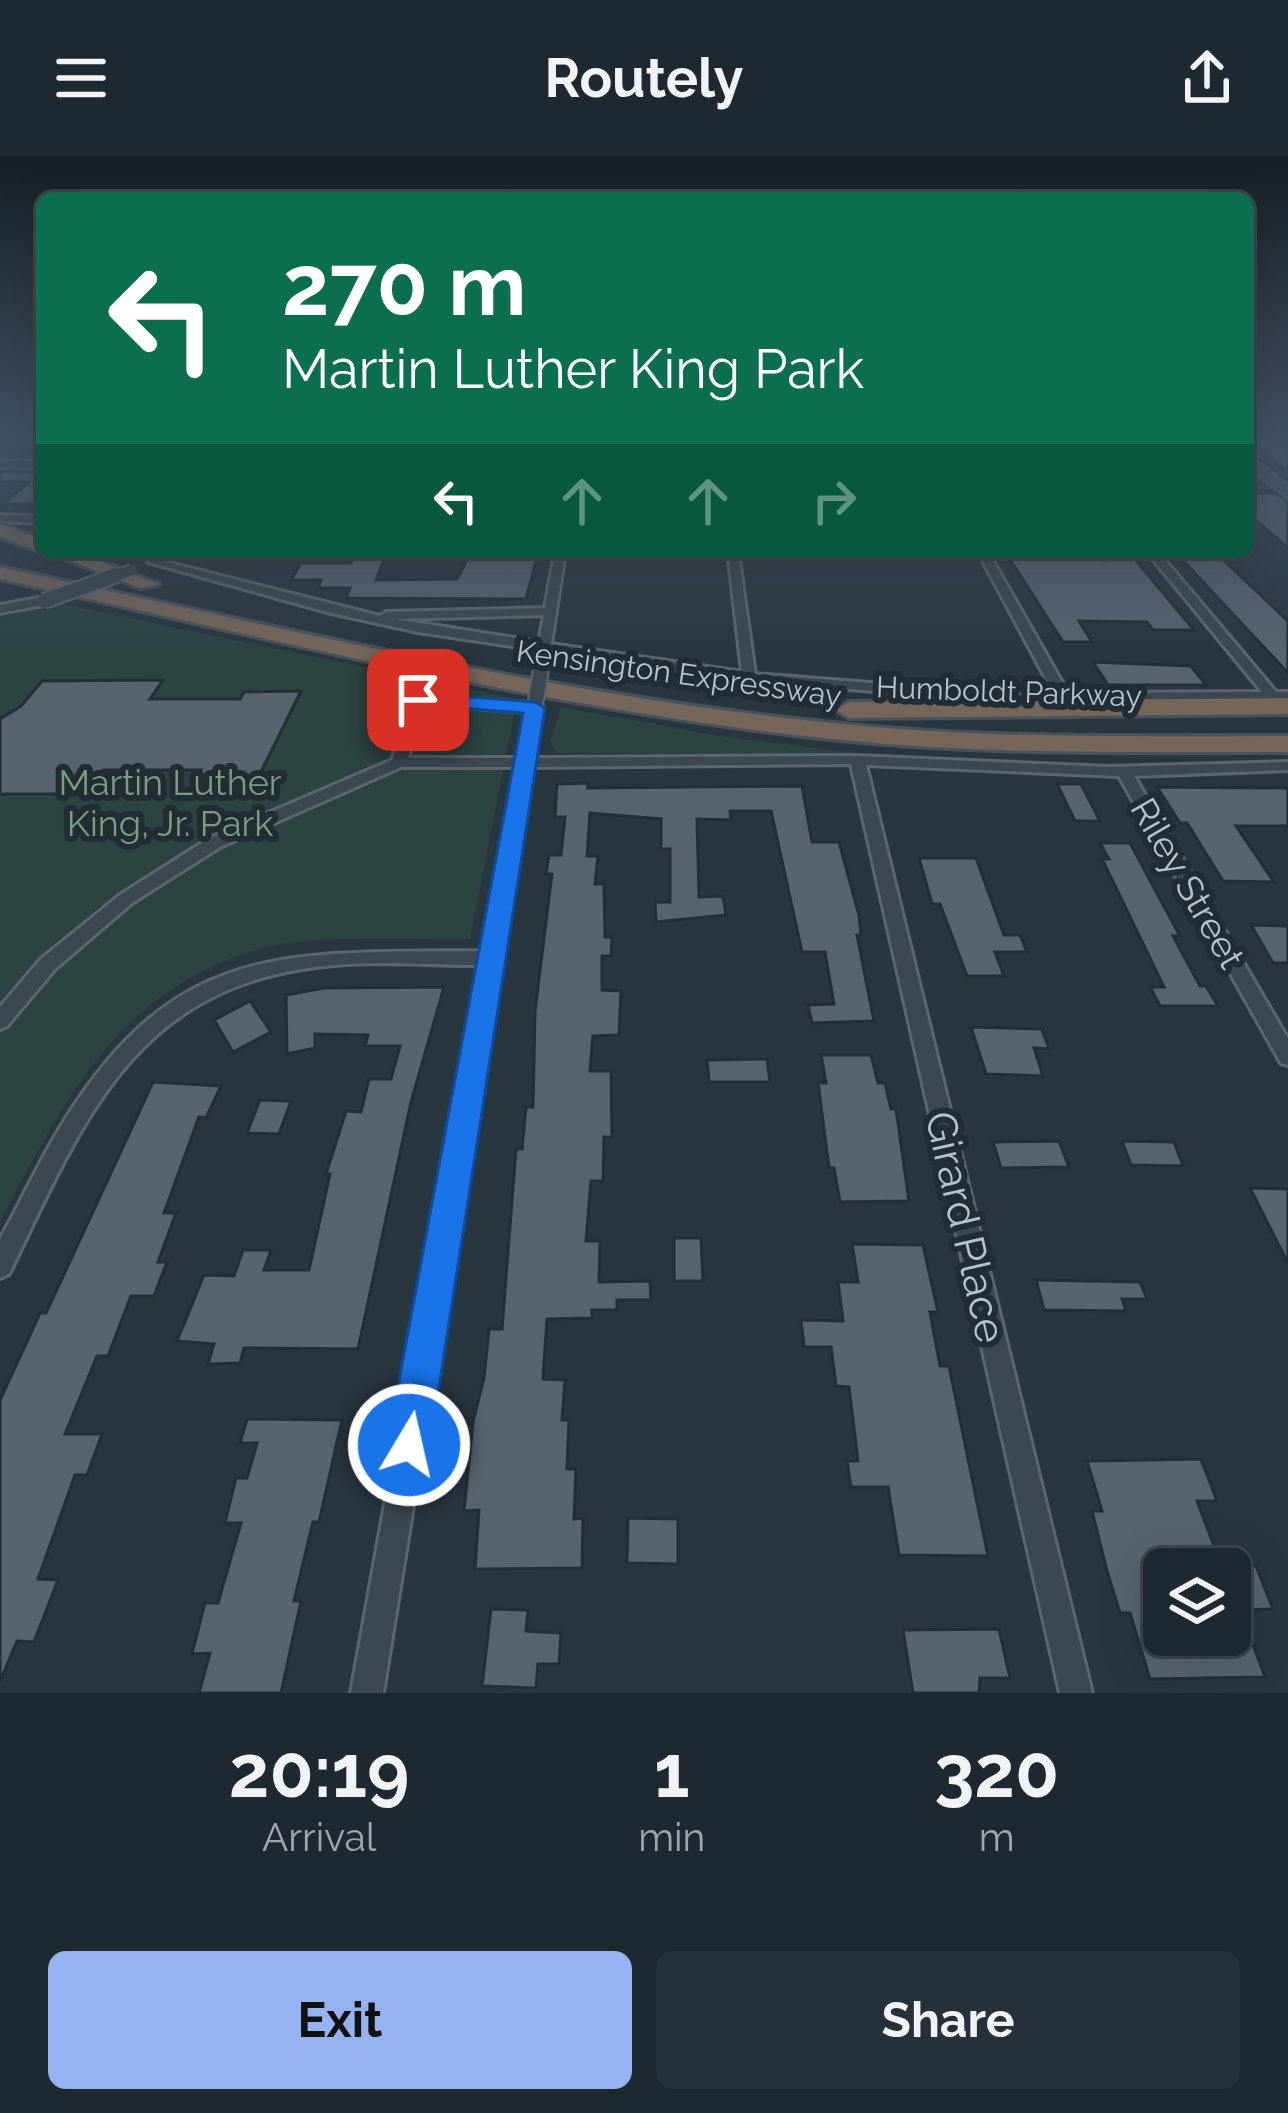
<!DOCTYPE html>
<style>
:root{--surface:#1e2830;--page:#263038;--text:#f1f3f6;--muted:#a1a6ab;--line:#3c444c;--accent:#95b2f1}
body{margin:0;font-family:Raleway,sans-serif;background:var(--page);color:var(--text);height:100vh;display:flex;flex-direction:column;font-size:45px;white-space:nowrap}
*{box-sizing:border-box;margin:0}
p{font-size:39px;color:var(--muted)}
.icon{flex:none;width:66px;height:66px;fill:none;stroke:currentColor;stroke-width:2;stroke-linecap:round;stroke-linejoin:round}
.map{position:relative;height:1537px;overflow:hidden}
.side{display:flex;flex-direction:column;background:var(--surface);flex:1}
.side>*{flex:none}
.banner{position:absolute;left:36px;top:36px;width:1218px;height:366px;border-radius:18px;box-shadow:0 12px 48px #0002,0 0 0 3px var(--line);background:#0b6e4f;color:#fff;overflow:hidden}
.buttons{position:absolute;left:1143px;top:1392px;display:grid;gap:24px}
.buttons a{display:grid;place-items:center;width:108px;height:108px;border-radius:18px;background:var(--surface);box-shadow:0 12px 48px #0002,0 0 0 3px var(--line);font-size:60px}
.pin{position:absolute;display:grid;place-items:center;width:102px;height:102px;color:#fff;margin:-51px;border-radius:24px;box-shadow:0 6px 18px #0006}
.me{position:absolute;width:132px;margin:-66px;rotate:9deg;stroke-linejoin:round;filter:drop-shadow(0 0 9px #0008)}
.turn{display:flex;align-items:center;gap:42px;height:252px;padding:0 48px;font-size:54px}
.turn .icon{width:156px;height:156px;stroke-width:2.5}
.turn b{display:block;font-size:84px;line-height:102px}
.lanes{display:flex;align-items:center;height:114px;padding:0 48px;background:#0003;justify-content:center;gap:60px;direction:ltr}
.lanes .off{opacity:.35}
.eta{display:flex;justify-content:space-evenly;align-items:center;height:204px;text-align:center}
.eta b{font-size:72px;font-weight:700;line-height:84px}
.action{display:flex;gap:24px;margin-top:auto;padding:24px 48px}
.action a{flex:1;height:138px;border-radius:18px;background:var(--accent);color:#111;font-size:48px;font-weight:700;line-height:138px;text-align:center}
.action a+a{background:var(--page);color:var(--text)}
header{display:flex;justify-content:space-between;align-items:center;height:156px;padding:0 48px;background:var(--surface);font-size:54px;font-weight:700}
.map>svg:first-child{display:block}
.green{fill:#2b4341}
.building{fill:#56646f;stroke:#232e37;stroke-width:3}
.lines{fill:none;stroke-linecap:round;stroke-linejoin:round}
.street-casing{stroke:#5a656d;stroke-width:6}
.secondary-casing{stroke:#5a656d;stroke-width:6}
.highway-casing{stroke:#47525a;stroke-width:6}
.street{fill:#3c4750;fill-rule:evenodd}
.secondary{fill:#4a5762;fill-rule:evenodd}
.highway{fill:#756659;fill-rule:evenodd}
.street-bridge-far1-casing{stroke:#5a656d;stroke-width:14;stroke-linecap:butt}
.street-bridge-casing{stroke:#5a656d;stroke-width:18;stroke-linecap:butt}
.street-bridge-far1{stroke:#3c4750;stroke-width:10}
.street-bridge{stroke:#3c4750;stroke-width:14}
.route{fill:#1a73e8;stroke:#114b97;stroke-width:3}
.labels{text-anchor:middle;stroke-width:12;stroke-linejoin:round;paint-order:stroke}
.far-street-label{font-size:30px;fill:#b9c2ca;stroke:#212c35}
.park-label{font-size:36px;fill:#789e7c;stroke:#212c35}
.street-label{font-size:36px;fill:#b9c2ca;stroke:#212c35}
.near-street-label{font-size:42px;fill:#b9c2ca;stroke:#212c35}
</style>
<header><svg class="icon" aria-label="menu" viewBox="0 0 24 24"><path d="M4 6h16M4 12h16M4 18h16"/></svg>Routely<svg class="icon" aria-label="share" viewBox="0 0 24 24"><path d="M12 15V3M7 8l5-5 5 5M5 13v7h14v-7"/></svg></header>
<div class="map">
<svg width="1288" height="1537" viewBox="0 0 1288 1537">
<rect width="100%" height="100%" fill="#283640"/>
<g class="green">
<path d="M58 447 517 543 470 783C415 784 317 778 267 791 119 831 66 941 0 1066V462Z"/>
<polygon points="561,551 726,581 874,599 557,597 550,586"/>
</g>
<g class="building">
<polygon points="1248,283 1276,283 1288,291 1288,316"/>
<polygon points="0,316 42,316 42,348 2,348 29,326 0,326"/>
<polygon points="1248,337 1276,337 1288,345 1288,392 1248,357"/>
<polygon points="356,396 387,396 376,424 457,423 471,396 535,396 536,404 526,443 346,442 350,432 318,432 321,424 291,424 301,407 351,407"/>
<polygon points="1005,396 1103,404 1100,401 1109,401 1106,396 1129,396 1194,474 1153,474 1147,466 1079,465 1092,486 1063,486"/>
<polygon points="1175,396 1215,396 1288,465 1288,517"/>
<polygon points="1093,506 1191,510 1206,529 1108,529"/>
<polygon points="163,524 150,543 240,543 244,536 301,535 258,622 196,624 201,614 103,614 86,638 0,638 0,563 21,550 42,525"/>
<polygon points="588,627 588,632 802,630 812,686 839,686 859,759 861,779 857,779 874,865 812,867 808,849 834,848 825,796 802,796 771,655 730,655 731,664 697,663 699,741 723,740 726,759 656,766 655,746 670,746 670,693 661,693 661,663 590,657 587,700 598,700 595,728 604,728 605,781 612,781 611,800 602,800 602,834 621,835 619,879 593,880 590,915 611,915 612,981 604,981 603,1025 591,1025 586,1085 600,1085 599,1126 650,1125 651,1144 617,1144 617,1154 592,1154 592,1162 547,1163 543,1223 565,1224 562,1264 569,1264 567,1313 576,1313 574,1363 583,1362 582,1412 475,1413 479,1354 464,1355 473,1266 484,1222 489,1173 502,1173 516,993 522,993 526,951 533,951 535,855 552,718 546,718 549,699 561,699 565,661 555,661 557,628"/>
<polygon points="1057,628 1081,628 1100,665 1075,665"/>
<polygon points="1157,631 1288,632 1288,670 1236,670 1274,726 1223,725 1187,667 1180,667"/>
<polygon points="1100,687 1130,687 1180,780 1173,780 1200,830 1206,830 1218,850 1160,850 1150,831 1164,831 1102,703 1109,703"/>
<polygon points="919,702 976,702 1004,779 1020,779 1027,796 995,796 1004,820 967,820 940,748 932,748"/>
<polygon points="1251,769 1288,770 1288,807 1273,807"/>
<polygon points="444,831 411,946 358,1193 244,1192 240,1207 208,1208 214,1188 177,1185 204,1119 234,1120 243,1094 271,1094 264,1114 309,1114 330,1018 326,1018 346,955 361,956 369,923 391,923 400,890 365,890 368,879 315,878 315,892 287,898 286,839 324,832"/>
<polygon points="250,845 271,876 233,896 214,864"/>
<polygon points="971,871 1042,873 1049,893 1034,892 1043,920 986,918"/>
<polygon points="821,899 871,899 878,927 885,927 891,953 896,953 909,1045 840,1046 834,1012 829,1012 818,927 826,927"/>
<polygon points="767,903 770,926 709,926 707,904"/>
<polygon points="153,926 221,930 206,962 199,961 164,1057 176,1057 158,1106 167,1106 154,1140 131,1140 108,1200 97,1200 65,1278 102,1278 87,1319 75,1319 38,1423 58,1424 34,1486 17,1485 0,1526 0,1244 40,1157 46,1157"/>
<polygon points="260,944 291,945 279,978 247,977"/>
<polygon points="1059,985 1069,1011 1001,1012 993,986"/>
<polygon points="1122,985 1174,986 1183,1010 1131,1009"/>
<polygon points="1250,1032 1288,1033 1288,1107 1270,1072"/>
<polygon points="674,1082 701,1082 703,1125 674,1125"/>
<polygon points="852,1088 923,1089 938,1156 930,1156 940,1210 949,1210 988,1400 899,1399 888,1331 851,1331 847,1305 858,1305 849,1231 836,1230 831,1191 804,1191 801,1164 843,1165 838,1126 858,1126"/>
<polygon points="1036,1124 1140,1126 1147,1143 1122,1143 1126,1155 1044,1154"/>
<polygon points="247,1263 342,1264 319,1366 313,1366 294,1445 301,1445 281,1537 199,1537 210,1497 192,1498 205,1447 218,1447 241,1367 225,1367 236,1322 247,1322 257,1287 240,1287"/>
<polygon points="1201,1303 1217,1345 1197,1345 1223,1413 1164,1413 1164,1479 1230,1479 1230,1411 1256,1410 1273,1453 1240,1454 1265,1521 1150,1523 1130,1457 1120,1457 1107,1415 1092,1355 1102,1355 1087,1305"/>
<polygon points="628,1362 678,1363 678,1408 627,1407"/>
<polygon points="491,1453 528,1454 526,1475 561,1477 559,1508 538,1508 536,1532 482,1530"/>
<polygon points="999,1473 1010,1522 980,1522 979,1537 913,1537 903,1474"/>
</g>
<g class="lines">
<g class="street-casing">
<g id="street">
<rect x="0" y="305" width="42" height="6"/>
<polygon points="0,359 42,361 42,367 0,365"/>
<path d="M555 396H565L551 488 742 516 728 396H738L755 518 1010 538H1054L978 396H988L1068 537 1262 536 1147 396H1158L1276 536H1288V544L1010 546 749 525 550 495 548 504 543 505 537 501 538 494 418 476 331 457 148 406 154 403 380 460 386 456 545 452ZM544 459 539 486 395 463Z"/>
<polygon points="44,441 50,445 48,448 0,457 0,449"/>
<path d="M419 540 529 547 531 541H541L542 552 534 602 857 600 1109 611 1288 606V614L1134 620 1288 883V909L1281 907 1119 620 866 609 1092 1537H1060L851 608 532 611 383 1537H351L482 809C427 809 370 804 316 811 131 834 81 970 9 1118L0 1122C0 1111 0 1096 0 1085 2 1077 9 1068 12 1061 26 1034 40 1006 55 980 171 784 280 797 484 795L517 611H401L220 691 132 747 55 813 7 870 0 873V851L41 803 120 739 208 683 392 604 412 544ZM424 548 527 556 519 602H408Z"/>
</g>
</g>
<g class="secondary-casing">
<polygon id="secondary" points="1248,300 1288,330 1288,341 1248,311"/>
</g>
<g class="highway-casing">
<g id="highway">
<polygon points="0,368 42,383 42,396 0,381"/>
<polygon points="47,396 76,396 159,428 141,432"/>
<path d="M0 411C279 471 557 540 842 568 990 583 1139 580 1288 580V596C1139 596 990 599 841 584 557 555 279 485 0 423Z"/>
<polygon points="1288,542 1288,558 849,562 836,554 849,546"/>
</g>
</g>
<use href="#street" class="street"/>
<use href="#secondary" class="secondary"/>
<use href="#highway" class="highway"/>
<g class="street-bridge-far1-casing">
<polyline id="street-bridge-far1" points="108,422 132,414"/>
</g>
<g class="street-bridge-casing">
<g id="street-bridge">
<polyline points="44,445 117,419"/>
<polyline points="536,544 543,501"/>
</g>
</g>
<use href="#street-bridge-far1" class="street-bridge-far1"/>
<use href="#street-bridge" class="street-bridge"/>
</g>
<linearGradient id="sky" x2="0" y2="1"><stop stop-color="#161e23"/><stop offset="0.57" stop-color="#425264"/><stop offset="1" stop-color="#425264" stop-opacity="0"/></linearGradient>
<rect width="1288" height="498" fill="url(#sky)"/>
<polygon class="route" points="418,537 535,546 545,552 430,1289 424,1304 409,1311 394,1304 387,1289 523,557 411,548 411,539"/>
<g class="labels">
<g class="far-street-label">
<text transform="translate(679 518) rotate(8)" y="10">Kensington Expressway</text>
<text transform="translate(1009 536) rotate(2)" y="10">Humboldt Parkway</text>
</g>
<g class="park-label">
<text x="170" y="639">Martin Luther<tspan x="170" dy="41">King, Jr. Park</tspan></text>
</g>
<g class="street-label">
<text transform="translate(1188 727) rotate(60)" y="13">Riley Street</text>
</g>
<g class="near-street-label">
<text transform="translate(966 1071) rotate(77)" y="15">Girard Place</text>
</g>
</g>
</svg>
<div class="buttons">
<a><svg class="icon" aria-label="layers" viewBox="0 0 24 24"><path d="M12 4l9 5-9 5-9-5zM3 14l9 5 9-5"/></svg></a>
</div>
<div class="pin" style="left:418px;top:544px;background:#d93025"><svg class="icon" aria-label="arrive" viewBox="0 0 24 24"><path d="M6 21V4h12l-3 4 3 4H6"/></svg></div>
<svg class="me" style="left:409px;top:1289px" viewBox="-20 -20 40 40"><circle r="17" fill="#1a73e8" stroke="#fff" stroke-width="3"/><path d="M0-11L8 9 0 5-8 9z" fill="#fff"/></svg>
<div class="banner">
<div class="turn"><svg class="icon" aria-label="left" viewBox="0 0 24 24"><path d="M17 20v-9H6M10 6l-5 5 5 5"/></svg><div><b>270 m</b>Martin Luther King Park</div></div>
<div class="lanes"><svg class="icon" aria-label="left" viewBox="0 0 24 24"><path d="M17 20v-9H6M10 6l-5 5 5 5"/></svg><svg class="icon off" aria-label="ahead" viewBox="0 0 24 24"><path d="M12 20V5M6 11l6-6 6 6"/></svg><svg class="icon off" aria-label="ahead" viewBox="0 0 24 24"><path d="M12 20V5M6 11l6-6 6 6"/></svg><svg class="icon off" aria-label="right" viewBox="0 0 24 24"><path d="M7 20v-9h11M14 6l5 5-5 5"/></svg></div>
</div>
</div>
<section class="side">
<div class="eta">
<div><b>20:19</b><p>Arrival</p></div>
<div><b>1</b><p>min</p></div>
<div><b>320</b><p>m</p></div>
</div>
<div class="action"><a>Exit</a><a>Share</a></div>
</section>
